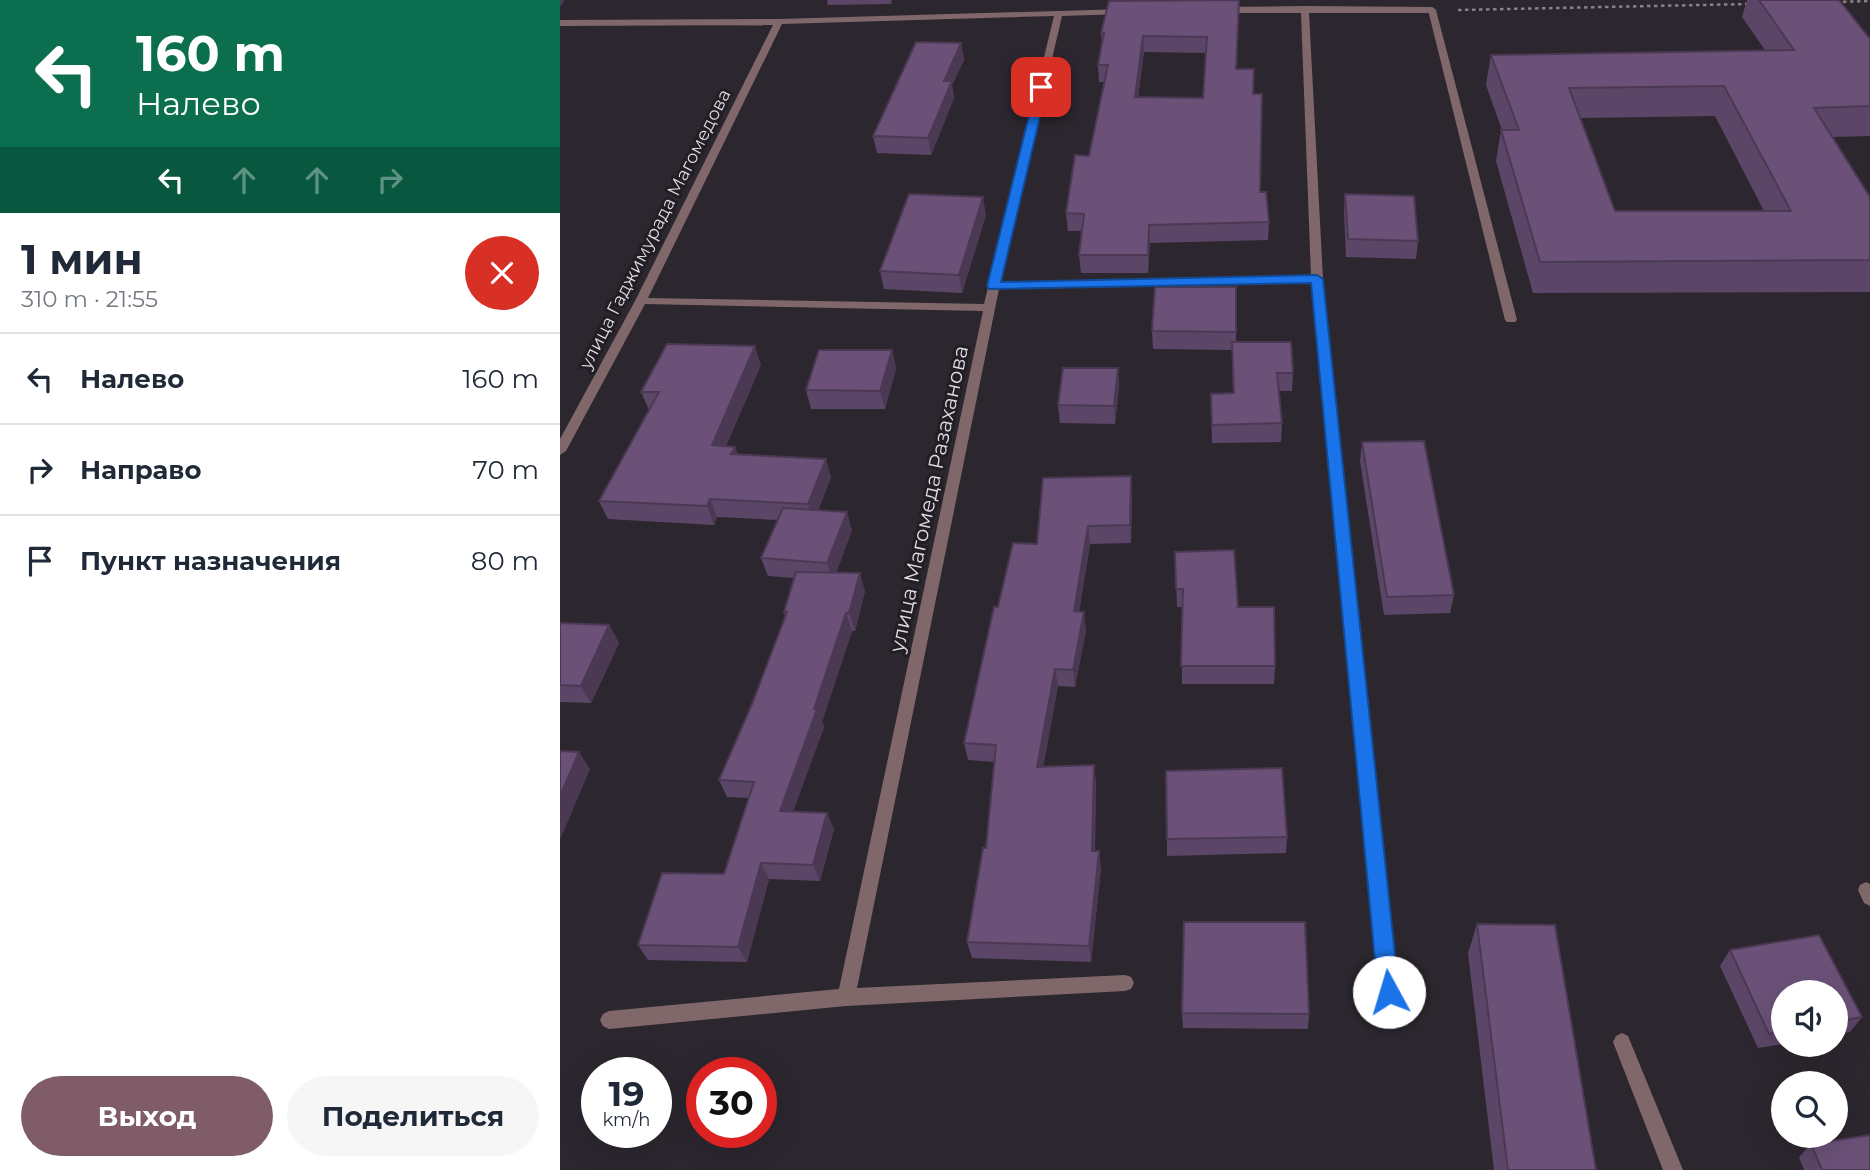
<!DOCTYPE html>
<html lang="ru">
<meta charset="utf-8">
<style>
:root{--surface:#fff;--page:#f6f6f7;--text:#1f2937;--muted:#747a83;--line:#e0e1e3;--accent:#7f5c68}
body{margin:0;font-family:Montserrat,sans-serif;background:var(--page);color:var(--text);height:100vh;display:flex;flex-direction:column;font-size:26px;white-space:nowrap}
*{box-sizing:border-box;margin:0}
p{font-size:23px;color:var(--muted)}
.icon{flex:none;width:38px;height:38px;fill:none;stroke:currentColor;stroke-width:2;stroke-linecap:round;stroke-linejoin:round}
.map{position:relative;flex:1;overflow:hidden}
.drawer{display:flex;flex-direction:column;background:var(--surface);width:560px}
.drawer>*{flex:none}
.top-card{background:#0b6e4f;color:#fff;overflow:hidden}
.buttons{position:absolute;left:1211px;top:980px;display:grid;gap:14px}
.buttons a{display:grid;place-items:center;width:77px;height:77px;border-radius:50%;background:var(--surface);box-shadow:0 7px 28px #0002;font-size:35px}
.speed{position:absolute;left:21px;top:1057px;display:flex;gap:14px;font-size:35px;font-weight:700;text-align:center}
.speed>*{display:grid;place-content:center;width:91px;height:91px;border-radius:50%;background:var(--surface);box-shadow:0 7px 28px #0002;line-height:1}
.speed small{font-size:18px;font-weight:400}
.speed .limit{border:10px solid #d22;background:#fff;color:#111}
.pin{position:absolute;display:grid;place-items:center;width:60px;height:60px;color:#fff;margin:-30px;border-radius:14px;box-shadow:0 4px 10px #0006}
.me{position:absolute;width:77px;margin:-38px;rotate:354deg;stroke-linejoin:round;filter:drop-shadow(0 0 5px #0008)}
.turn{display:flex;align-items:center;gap:24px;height:147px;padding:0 21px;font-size:32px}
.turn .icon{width:91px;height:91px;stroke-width:2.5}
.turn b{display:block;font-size:49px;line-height:60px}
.lanes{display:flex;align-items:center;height:66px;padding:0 21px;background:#0003;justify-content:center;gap:35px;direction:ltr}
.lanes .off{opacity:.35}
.round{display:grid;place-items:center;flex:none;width:74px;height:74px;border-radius:37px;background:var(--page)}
.summary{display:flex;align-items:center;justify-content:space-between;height:119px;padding:0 21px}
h1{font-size:42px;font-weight:700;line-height:52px}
.cta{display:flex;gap:14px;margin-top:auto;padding:14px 21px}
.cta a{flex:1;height:80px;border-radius:42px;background:var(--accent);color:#fff;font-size:28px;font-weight:700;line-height:80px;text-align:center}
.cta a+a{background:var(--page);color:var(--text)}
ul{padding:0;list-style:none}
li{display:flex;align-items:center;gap:21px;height:91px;padding:0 21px;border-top:2px solid var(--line)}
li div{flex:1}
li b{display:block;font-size:26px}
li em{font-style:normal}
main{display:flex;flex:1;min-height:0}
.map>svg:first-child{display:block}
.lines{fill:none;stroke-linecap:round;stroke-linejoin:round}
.path{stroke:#868289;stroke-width:2.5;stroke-dasharray:3.5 3.5;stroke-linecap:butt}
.service{fill:#80686a;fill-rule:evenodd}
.minor{fill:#80686a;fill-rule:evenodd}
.wall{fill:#5c4667;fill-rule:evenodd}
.shaded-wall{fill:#4b3954}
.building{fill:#6b5178;stroke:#4b3954;stroke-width:2;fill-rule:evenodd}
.route{fill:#1a73e8;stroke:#114b97;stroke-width:2}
.labels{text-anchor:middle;stroke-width:6;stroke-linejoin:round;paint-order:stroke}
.far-street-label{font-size:18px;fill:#dfdce1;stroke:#221e25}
.street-label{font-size:21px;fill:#dfdce1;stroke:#221e25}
</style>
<main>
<section class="drawer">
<div class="top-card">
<div class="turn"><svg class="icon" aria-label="left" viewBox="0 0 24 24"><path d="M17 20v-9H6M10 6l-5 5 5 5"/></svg><div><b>160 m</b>Налево</div></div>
<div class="lanes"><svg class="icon" aria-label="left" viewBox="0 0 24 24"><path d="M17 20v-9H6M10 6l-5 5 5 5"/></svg><svg class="icon off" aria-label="ahead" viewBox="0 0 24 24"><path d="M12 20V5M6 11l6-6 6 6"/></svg><svg class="icon off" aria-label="ahead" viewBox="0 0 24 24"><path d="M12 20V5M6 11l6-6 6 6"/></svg><svg class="icon off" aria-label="right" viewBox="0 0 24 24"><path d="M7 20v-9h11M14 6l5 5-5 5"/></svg></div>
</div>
<div class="summary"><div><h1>1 мин</h1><p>310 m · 21:55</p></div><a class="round" style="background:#d93025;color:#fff"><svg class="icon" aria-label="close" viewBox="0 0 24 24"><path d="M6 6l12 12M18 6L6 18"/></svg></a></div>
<ul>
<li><svg class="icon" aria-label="left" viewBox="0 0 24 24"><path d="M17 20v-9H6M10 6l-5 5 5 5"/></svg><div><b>Налево</b></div><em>160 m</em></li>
<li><svg class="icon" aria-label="right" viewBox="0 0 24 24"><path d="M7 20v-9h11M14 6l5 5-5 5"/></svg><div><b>Направо</b></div><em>70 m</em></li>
<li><svg class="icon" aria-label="arrive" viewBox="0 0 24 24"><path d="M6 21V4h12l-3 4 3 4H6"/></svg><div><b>Пункт назначения</b></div><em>80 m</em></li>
</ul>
<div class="cta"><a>Выход</a><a>Поделиться</a></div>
</section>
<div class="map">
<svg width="1310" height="1170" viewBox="0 0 1310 1170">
<rect width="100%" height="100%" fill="#2c272f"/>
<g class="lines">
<g class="path">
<polyline points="1276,2 1310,1"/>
<polyline points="898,10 1190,4"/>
</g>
<g class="service">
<polygon points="872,7 876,10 957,320 955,322 947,322 945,320 868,10"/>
<polygon points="1306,882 1310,884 1310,906 1304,903 1298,890 1300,885"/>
</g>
<g class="minor">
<path d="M745 6 872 7 876 10 872 13H749L763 279 838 992 835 998 829 1000 823 998 820 992 752 282 439 289 297 988 565 975 571 977 574 983 571 989 565 991 286 1006 49 1029 43 1026 40 1020 43 1014 49 1011 279 989 423 311 85 304 6 451 0 455V439L75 301 213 25 0 26V20L219 19 566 9 567 11 563 14 502 16 440 283 751 276 741 13H660L656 10 660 7ZM494 16 424 304 88 298 222 24Z"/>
<polygon points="1062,1033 1068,1036 1123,1170 1103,1170 1053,1042 1056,1036"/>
</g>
</g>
<g class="wall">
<polygon points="267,0 332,0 331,4 268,5"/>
<path d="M552 0H679L677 69 693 94 700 192 709 222 708 240 590 243 588 273H521L519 255 522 231H508L506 213 529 156 544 82H539L538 65 542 45 541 33ZM584 52 646 53 643 98 578 97Z"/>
<path d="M1187 0H1279L1310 39V136L1273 137 1310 197V292L973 293 936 161 941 130H942L926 85 931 55 1205 50 1182 17ZM1155 116 1204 211H1055L1020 118Z"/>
<polygon points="401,43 404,60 392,85 394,98 371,155 317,153 313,136"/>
<polygon points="785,194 858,241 856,259 786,257 784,212"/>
<polygon points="426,215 402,293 324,289 320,271"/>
<polygon points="676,287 676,342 733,373 732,391 719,391 722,423 721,442 652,443 651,394 673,393 672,350 593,349 592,331"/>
<polygon points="332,350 336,369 325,409 251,409 246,390"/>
<polygon points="201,365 166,446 178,455 271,477 258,510 292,530 276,573 305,591 295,631 292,631 262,722 264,727 233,811 274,829 260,881 209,879 187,962 88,960 78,945 164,874 189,798 167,797 159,780 192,704 225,616 224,612 234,578 208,576 201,558 218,520 157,517 154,525 48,519 39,501 89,410 81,392"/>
<polygon points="558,368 559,387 555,424 500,423 498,405"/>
<polygon points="802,442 894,595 890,613 824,615 800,461"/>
<polygon points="571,476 572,494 571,543 530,544 519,612 526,630 515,687 498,686 483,767 536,782 535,851 539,851 541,868 531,962 412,958 407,942 426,848 435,762 408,760 404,743 438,607 477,544"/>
<polygon points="615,552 715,666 714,684 622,684 622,607 617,607"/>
<polygon points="0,623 49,625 59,643 31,703 0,702"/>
<polygon points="727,837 726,853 607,856 607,839"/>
<polygon points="917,924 1036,1170 934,1170 908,953"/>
<polygon points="1259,935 1302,1017 1290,1032 1276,1034 1276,992 1223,992 1223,1044 1198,1048 1160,966 1170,950"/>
<polygon points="622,1013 749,1014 748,1029 623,1028"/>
<polygon points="1251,1144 1310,1170 1244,1170 1239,1157"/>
</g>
<g class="shaded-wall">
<polygon points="0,0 5,0 0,7"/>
<polygon points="583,36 584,52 576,114 575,97"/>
<polygon points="401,43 404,60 392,85 394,98 371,155 368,138 384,81"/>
<polygon points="423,197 426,215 402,293 399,275"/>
<polygon points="589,225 590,243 588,273 588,255"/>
<polygon points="195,346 201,365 158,464 152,445"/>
<polygon points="332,350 336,369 325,409 320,391"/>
<polygon points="558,368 559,387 555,424 554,406"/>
<polygon points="175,447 182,465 171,454"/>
<polygon points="266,459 271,477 254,522 248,504"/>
<polygon points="571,476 572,494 571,543 570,525"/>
<polygon points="150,499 157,517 154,525 147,506"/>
<polygon points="287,512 292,530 273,581 267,563"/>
<polygon points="528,526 530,544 516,629 514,611"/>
<polygon points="300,573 305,591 295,631 289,613"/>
<polygon points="524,612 526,630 515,687 513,670"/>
<polygon points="286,613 292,631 262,722 264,727 227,828 220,811"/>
<polygon points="49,625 59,643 31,703 21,686"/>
<polygon points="495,669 498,686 480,785 477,767"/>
<polygon points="19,752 30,769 0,840 0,796"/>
<polygon points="534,765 536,782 534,868 532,851"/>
<polygon points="267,813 274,829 260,881 253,865"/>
<polygon points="539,851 541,868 531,962 529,946"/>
<polygon points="201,863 209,879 187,962 178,947"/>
</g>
<g class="building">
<path d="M679 0 676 69H694L693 94H702L700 192H706L709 222 589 225 588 255H519L524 214 506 213 515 155 529 156 548 65H538L544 33H541L549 1ZM583 36 647 37 643 98 575 97Z"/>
<path d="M1199 0H1279L1310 39V106L1254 108 1310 197V260L980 262 941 130H959L931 55 1234 50ZM1164 86 1231 211H1055L1009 88Z"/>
<polygon points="356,42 401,43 384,81 392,81 368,138 313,136"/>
<polygon points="349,194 423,197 399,275 320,271"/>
<polygon points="785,194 854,196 858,241 788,239"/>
<polygon points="595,287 676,287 676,332 592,331"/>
<polygon points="672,342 731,342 733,373 717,373 722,423 652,425 651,394 674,393"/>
<polygon points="107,344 195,346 152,445 175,447 171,454 266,459 248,504 150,499 147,506 39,501 99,392 81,392"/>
<polygon points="259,350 332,350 320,391 246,390"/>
<polygon points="503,368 558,368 554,406 498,405"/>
<polygon points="864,441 894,595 827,597 802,442"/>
<polygon points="571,476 570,525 528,526 514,611 524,612 513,670 495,669 477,767 534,765 532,851 539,851 529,946 407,942 423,848 426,848 436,745 404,743 434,607 438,607 453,543 477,544 483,478"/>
<polygon points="223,508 287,512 267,563 201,558"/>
<polygon points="674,550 678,607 714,607 715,666 621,666 623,589 616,589 615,552"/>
<polygon points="236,572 300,573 289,613 286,613 254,709 257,709 220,811 267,813 253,865 201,863 178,947 78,945 102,873 164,874 194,782 159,780 192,704 227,612 224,612"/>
<polygon points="0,623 49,625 21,686 0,685"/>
<polygon points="0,751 19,752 0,796"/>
<polygon points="722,768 727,837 607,839 606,771"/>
<polygon points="624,922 745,922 749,1014 622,1013"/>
<polygon points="917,924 995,925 1036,1170 948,1170"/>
<polygon points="1259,935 1302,1017 1276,1022 1276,992 1223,992 1223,1031 1209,1034 1170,950"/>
<polygon points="1310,1135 1310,1170 1262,1170 1251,1144"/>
</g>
<polygon class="route" points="481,84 487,87 441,282 757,275 763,279 839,992 836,999 829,1002 821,999 818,992 751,283 429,289 427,286 476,87"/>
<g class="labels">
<g class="far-street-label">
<text transform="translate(95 229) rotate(-63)" y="6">улица Гаджимурада Магомедова</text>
</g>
<g class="street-label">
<text transform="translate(369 499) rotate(-78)" y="7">улица Магомеда Разаханова</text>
</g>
</g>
</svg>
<div class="buttons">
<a><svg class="icon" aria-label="sound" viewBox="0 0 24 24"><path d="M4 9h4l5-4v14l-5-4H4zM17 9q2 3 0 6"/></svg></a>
<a><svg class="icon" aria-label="search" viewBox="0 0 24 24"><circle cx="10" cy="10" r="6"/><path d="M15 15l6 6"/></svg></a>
</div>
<div class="speed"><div>19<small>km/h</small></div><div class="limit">30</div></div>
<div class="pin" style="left:481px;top:87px;background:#d93025"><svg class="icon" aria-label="arrive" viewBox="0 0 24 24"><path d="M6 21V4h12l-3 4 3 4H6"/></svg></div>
<svg class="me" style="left:829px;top:992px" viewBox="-20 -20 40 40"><circle r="19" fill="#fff"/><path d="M0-13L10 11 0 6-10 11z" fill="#1a73e8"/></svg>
</div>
</main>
